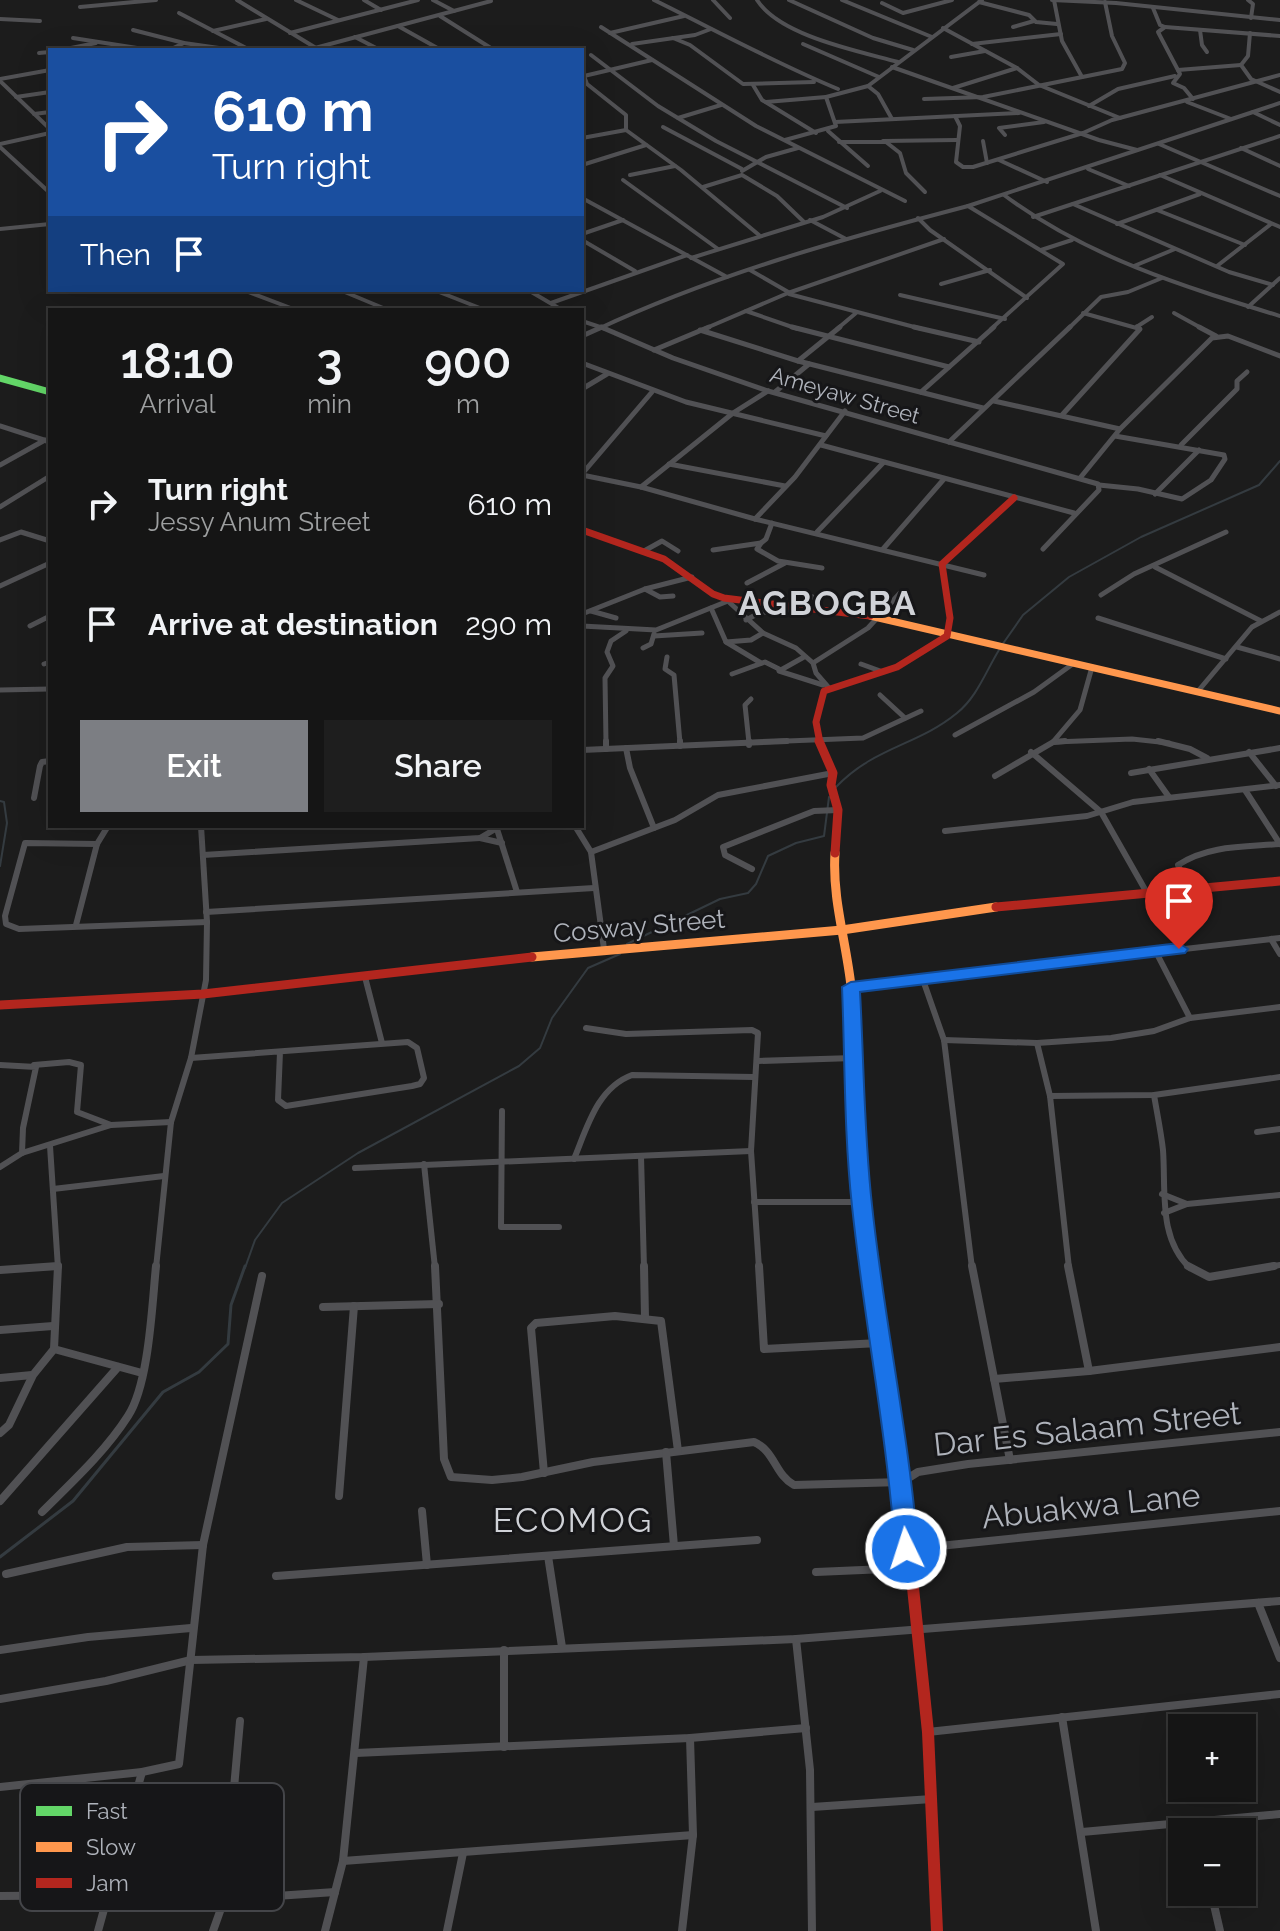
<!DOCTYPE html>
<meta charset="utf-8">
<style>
:root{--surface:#151515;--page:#1e1e1e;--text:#f1f3f6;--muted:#9d9fa0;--line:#343434;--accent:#7c7e83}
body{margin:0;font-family:Raleway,sans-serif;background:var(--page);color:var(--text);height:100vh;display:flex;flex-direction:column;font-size:30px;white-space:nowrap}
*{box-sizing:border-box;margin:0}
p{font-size:26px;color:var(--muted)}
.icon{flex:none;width:44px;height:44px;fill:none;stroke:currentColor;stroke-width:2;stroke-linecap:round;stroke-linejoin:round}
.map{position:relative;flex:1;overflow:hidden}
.sheet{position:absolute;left:48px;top:308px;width:536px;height:520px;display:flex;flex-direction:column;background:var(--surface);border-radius:0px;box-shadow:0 8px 32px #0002,0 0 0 2px var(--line)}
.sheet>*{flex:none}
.hud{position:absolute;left:48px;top:48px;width:536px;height:244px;border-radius:0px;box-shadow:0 8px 32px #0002,0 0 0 2px var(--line);background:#1a4fa0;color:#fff;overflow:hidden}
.controls{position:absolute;left:1168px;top:1714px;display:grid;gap:16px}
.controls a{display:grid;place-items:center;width:88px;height:88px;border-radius:0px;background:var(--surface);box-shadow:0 8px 32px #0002,0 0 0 2px var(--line);font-size:40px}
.pin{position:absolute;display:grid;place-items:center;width:68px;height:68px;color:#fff;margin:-82px -34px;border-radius:50% 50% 50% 0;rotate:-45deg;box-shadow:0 0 8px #0007}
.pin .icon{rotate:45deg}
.me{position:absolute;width:88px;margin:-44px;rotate:356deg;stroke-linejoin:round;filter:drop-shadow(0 0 6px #0008)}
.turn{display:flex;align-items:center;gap:28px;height:168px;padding:0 32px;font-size:36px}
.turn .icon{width:104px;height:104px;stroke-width:2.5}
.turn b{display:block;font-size:56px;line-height:68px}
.then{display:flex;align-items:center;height:76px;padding:0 32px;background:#0003;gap:16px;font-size:30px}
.eta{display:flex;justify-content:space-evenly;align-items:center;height:136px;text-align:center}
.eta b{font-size:48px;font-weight:600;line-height:56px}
.cta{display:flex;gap:16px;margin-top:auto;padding:16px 32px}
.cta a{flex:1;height:92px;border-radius:0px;background:var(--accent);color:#fff;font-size:32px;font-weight:600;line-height:92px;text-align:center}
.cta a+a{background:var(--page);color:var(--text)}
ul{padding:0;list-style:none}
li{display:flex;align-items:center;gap:24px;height:120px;padding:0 32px}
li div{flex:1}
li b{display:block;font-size:30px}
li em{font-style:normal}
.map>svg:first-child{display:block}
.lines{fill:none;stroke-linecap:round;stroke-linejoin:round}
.stream-far1{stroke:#343b40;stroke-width:2}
.stream{stroke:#343b40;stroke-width:3}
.street-far3{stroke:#515154;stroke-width:4}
.street-far2{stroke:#515154;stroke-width:5}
.street-far1{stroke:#515154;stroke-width:6}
.street{stroke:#515154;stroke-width:8}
.fast{stroke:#63d668;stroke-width:7}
.slow-far2{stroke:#ff974d;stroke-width:7}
.slow-far1{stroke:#ff974d;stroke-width:9}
.slow{stroke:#ff974d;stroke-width:12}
.jam-far2{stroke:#b3261e;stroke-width:7}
.jam-far1{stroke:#b3261e;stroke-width:9}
.jam{stroke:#b3261e;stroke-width:12}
.route{fill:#1a73e8;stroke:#114b97;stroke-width:2}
.labels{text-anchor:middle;stroke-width:6;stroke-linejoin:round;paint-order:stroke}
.far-street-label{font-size:22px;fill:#afb3bb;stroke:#161618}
.street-label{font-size:26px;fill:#afb3bb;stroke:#161618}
.near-street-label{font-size:32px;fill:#afb3bb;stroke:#161618}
.district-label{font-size:34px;font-weight:bold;letter-spacing:2px;fill:#d0d2d7;stroke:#161618}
.near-neighbourhood-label{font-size:34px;letter-spacing:2px;fill:#d0d2d7;stroke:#161618}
.key{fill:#161618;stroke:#444549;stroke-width:2}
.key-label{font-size:22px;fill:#afb3bb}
</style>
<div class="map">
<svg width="1280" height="1931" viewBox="0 0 1280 1931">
<rect width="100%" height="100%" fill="#1c1c1c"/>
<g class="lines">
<g class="stream-far1">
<polyline points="1002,645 1023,615 1069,577 1141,537 1259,485 1280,461"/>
<path d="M835 788C875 746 917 746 957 713 977 697 986 671 999 650"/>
<polyline points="0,801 4,802 7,823 0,866"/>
<polyline points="627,944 720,899 748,893 756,884 768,856 796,843 824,836 829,797"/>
<polyline points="245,1268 255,1240 282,1203 358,1153 519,1066 540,1048 552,1018 588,968 620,954"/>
</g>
<polyline class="stream" points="0,1557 73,1501 163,1392 199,1372 228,1344 231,1305 245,1266"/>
<g class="street-far3">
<polyline points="237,0 316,48"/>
<polyline points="296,0 338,20"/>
<polyline points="364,0 381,10"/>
<polyline points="433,0 454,11"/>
<path d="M654 0C715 30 775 63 838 89"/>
<polyline points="713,0 730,18"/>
<path d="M757 0C780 36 858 51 898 62"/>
<polyline points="789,0 873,38 913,50"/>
<polyline points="842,0 932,37"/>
<polyline points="1052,0 1116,3 1280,20"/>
<polyline points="1054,0 1062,41 1082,77"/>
<polyline points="1248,0 1253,4 1251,18"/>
<polyline points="979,2 1029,15 1036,22 1057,24"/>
<polyline points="882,3 903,13 952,0"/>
<polyline points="80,7 156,0"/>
<polyline points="1153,8 1160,25 1165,27 1280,36"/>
<polyline points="179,13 250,50"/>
<polyline points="440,16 494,50"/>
<polyline points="0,19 40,21"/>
<polyline points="398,26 441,50"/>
<polyline points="601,27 756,126 905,201"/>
<polyline points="1013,27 1034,21"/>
<polyline points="1165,27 1158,32 1180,74 1173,83 1184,88 1193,99"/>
<polyline points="943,28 1017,68 1039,85 1120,118"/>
<polyline points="133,30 184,43 233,50"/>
<polyline points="1200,30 1202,45 1207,52"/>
<polyline points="213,31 266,19"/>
<polyline points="290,33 418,0"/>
<polyline points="610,33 684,16"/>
<polyline points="1250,33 1248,56 1241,65 1251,79 1280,92"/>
<polyline points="355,37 380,50"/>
<polyline points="73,38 150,50"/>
<polyline points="673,38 690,45 743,84 814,82"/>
<polyline points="632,44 695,35 711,29"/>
<polyline points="803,44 879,77"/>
<polyline points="972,44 1061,34"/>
<polyline points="315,48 491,1"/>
<polyline points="61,50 96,43"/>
<polyline points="169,50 184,43"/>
<polyline points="39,53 50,52"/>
<polyline points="591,55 658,106 716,141 847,208"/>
<polyline points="951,57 985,51"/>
<polyline points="892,67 1099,140 1137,150"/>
<polyline points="1178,70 1241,65"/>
<polyline points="0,79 50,70"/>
<polyline points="0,81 50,129"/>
<polyline points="753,85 762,100 816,133"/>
<polyline points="868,86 878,94 892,119"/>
<polyline points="953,88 1017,68"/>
<polyline points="16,97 50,92"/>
<polyline points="924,99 983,97 1122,69 1125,63 1112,36 1105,2"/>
<polyline points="766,102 826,97"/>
<polyline points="1187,102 1231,119"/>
<polyline points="1089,106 1118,89 1175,76"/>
<polyline points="1253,112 1280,103"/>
<polyline points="34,114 50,112"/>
<polyline points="955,116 960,126 956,162 963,167 973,167 1083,133 1112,120 1280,75"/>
<polyline points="678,118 721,105"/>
<polyline points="835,122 1019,113"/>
<polyline points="663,127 742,169"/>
<polyline points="626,130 626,115 587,84 584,76 652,60"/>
<polyline points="828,131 868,166"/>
<polyline points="1005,135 999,128 1044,122"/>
<polyline points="582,138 626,130 681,170 759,235"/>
<polyline points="785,140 836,126 826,97 868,86 982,0"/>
<polyline points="883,141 957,140"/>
<polyline points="983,141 987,163"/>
<polyline points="839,142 886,142 900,153 906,173 925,192"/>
<polyline points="0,144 50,133"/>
<polyline points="1159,144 1280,196"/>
<polyline points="0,147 50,193"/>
<polyline points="1241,148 1280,166"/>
<polyline points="999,160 1047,182"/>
<polyline points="582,165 646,145"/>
<polyline points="1088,169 1129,186"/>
<polyline points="742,171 766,157 798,148"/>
<polyline points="630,175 675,166"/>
<polyline points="1160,175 1280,227"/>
<polyline points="623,180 718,249"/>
<polyline points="703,187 742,175 777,196 804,222"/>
<path d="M1004 195C1087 257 1182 286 1280 316"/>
<polyline points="582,198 727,277"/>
<polyline points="1073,204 1229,272 1273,285"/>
<polyline points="1157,210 1245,245"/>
<polyline points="1033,217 1280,136"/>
<polyline points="918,218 930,230 1027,298"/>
<polyline points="810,220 846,239"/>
<polyline points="1117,224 1200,194"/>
<polyline points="0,229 50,224"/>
<polyline points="582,234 623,220"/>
<polyline points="582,240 635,271"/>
<polyline points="1041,250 1072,240"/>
<polyline points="691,258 823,217 880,191"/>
<polyline points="1134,266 1175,249"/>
<polyline points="1217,266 1271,224"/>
<polyline points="750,270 790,293"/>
<polyline points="941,284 990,270"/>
<polyline points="216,290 227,290"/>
<polyline points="243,290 296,310"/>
<polyline points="340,290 388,310"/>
<polyline points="434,290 485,310"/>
<polyline points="528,290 562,310"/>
<polyline points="789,294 922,329"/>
<polyline points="900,295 1005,319"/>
<polyline points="551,303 687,255"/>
<polyline points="1248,307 1280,278"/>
<polyline points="746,311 798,329"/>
<polyline points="1083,313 1140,329"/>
<polyline points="1174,313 1203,329"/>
<polyline points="582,321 606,329"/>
<polyline points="1138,326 1152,317"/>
<path d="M598 329C716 274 842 239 968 206"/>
<polyline points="704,329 788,293 944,239"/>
<polyline points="837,329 856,313"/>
<polyline points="991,329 1063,264 968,206 1253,112 1280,125"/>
<polyline points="1068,329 1101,297 1128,292 1162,278"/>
</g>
<g class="street-far2">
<polyline points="601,327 673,358 768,391 1098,484 1099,490 1043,549"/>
<polyline points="792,327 949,367"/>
<polyline points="914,327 979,342"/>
<polyline points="1199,327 1216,336"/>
<polyline points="700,330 798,361 983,408"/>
<polyline points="582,336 602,327"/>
<polyline points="654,350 709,327"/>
<polyline points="798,361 840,327"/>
<polyline points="582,363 686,402 826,436"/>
<polyline points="582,389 607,374"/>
<polyline points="775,392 809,364"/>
<polyline points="921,392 994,327"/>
<polyline points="994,401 1120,429"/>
<polyline points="1062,415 1140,329 1137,327"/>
<polyline points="0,426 50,442"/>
<polyline points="949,442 1070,327"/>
<polyline points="821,445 1074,513"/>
<polyline points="1181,445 1237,389 1237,381 1247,372"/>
<polyline points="669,464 785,486"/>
<polyline points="0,465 45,440"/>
<polyline points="582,474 652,392"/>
<polyline points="582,475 641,487 755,519 984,575"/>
<polyline points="1080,478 1120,429 1212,338 1228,336 1280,356"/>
<polyline points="1099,485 1138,489 1182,499 1211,480 1225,459 1224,455 1115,436"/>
<polyline points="641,487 733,413 768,391"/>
<polyline points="1155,494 1199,450"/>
<polyline points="0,507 50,476"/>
<polyline points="755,519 795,477 845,411"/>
<polyline points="817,532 883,463"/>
<polyline points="0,540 21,532 50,541"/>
<polyline points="761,543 757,549 778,561 822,568"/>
<polyline points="883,549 944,479"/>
<polyline points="713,550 761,543 766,539 772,523"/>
<polyline points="644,551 662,541 678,551"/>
<polyline points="1155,567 1261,621"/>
<polyline points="747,583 785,563"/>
<polyline points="0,586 50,563"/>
<polyline points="645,589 660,597 673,596"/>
<polyline points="801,592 815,598 817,607"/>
<polyline points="1101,595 1134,574 1226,532"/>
<polyline points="730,603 763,633 796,648 813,663 816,673 829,688"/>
<polyline points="711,608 726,642 751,640 763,633"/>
<polyline points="591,611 616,618"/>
<polyline points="582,614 645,589 692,577"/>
<polyline points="1098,618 1226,659"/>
<polyline points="746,620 761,612 785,613 790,605"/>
<polyline points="30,626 50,616"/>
<polyline points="582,626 656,630 733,599"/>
<polyline points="654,636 702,633"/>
<polyline points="726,642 761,663"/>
<polyline points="1237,647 1280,659"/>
<polyline points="643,648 651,644 654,634"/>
<polyline points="667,657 665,669 674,675 680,743"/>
<polyline points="804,657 779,671 823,685"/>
<polyline points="813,663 868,628 900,593"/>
<polyline points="44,664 50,662"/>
<polyline points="861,664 883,672"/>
<polyline points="732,674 765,662 779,669"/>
<polyline points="0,690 50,689"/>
<polyline points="1199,690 1252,627 1280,612"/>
<polyline points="880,695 905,718"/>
<polyline points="955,735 1034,692 1074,663"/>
<polyline points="1054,742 1132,739 1169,743"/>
<polyline points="606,743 605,678 613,666 607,652 611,641 626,631"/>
<polyline points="740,743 863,738 921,711"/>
<polyline points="749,743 745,705 751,699"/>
<polyline points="1052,743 1080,710 1092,667"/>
</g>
<g class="street-far1">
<polyline points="606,741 606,749"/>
<polyline points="680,741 680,746"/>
<polyline points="749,741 749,745"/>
<polyline points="1158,741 1190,749 1207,758"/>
<polyline points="1054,742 1065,741"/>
<polyline points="626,748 630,768 654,828"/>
<polyline points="582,750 787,741"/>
<polyline points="1031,752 1101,812 1147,893"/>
<polyline points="1249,752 1276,786"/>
<polyline points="1149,769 1169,797"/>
<polyline points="1131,773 1280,748"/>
<polyline points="995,776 1055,741"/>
<polyline points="1245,790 1280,844"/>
<polyline points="34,798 40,766 42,762 50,761"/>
<polyline points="496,826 517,892"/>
<polyline points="575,826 591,852 604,949"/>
<polyline points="945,831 1087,816 1133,802 1280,785"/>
<polyline points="480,838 502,843"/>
<polyline points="97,844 25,843 5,916 6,924 19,929 207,922"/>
<polyline points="591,852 675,820 718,795 833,773"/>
<polyline points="203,855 480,838 497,828"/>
<polyline points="752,869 725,855 723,847 814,811 838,810"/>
<path d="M1188 887 1178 865C1208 845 1245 847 1280 844"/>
<polyline points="206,912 594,888"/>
<polyline points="76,925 97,844 108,826"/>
<polyline points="1271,939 1280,954"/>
<polyline points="1156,952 1190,1018"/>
<polyline points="365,977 382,1043"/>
<polyline points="923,980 944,1040 972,1268"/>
<polyline points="851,987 1280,938"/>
<polyline points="586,1028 626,1034 752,1030 758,1033 751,1151 759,1268"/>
<polyline points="944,1040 1037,1043 1111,1038 1154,1031 1190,1018 1280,1007"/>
<polyline points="1037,1043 1050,1096 1069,1268"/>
<polyline points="191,1058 408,1042 417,1048 424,1078 420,1084 412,1086 286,1106 278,1100 280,1052"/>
<polyline points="758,1061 854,1058"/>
<polyline points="0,1065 36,1067 23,1128 22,1153"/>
<polyline points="34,1065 69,1062 81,1065 77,1112 111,1125"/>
<path d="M1154 1095C1157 1113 1161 1132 1163 1150 1166 1191 1158 1238 1190 1268"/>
<polyline points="1050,1096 1154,1095 1280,1077"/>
<polyline points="502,1111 501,1227 559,1227"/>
<polyline points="1257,1132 1280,1129"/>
<polyline points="50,1146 58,1268"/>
<polyline points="641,1156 644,1268"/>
<path d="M574 1159C587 1128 597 1088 632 1075L754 1077"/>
<polyline points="424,1164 435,1268"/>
<polyline points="0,1167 22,1153 111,1125 171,1122"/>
<polyline points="355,1168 751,1151"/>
<polyline points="53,1189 164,1176"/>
<polyline points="1162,1194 1187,1204"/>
<polyline points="754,1202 861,1202"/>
<polyline points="1164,1213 1187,1204 1280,1195"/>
<polyline points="30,1268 58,1266"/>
<polyline points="156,1268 171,1122 191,1058 206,980 207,922 201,826"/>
<polyline points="1262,1268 1280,1265"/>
</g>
<g class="street">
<path d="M435 1266 444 1459 451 1477 492 1480 522 1477 593 1462 754 1442C775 1451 775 1475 794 1485L902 1482 918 1472 968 1464 1280 1432"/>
<polyline points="644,1266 645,1318"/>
<polyline points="759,1266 764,1349 879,1343"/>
<polyline points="972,1266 1010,1460"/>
<polyline points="1068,1266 1089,1371"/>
<polyline points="1188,1266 1209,1277 1274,1266"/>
<polyline points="0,1270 58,1266"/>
<polyline points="323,1307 439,1304"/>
<polyline points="0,1330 53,1326"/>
<polyline points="54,1349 142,1373"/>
<polyline points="0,1378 32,1375"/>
<polyline points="994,1379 1089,1371 1280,1347"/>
<polyline points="0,1433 9,1425 33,1375 54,1349 58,1266"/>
<polyline points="666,1452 674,1546"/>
<polyline points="544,1473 531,1328 536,1323 615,1316 661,1321 678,1451"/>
<polyline points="339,1496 354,1306"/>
<polyline points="0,1501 118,1367"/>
<polyline points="422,1511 427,1565"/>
<path d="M42 1512C72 1482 105 1452 128 1416 149 1384 152 1305 156 1266"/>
<polyline points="910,1549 1280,1511"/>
<polyline points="548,1556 562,1647"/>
<polyline points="816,1572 909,1568"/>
<polyline points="6,1574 127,1547 203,1545"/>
<polyline points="276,1576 757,1540"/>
<polyline points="1258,1603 1280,1658"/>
<polyline points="796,1639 810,1770 812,1931"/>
<polyline points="0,1650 88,1637 191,1628"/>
<polyline points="504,1650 504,1747"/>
<polyline points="0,1699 106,1681 191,1660 364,1657 796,1639 1280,1601"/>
<polyline points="1062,1717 1096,1931"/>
<polyline points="928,1732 1280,1694"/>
<polyline points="356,1753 690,1738 806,1728"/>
<polyline points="0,1787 142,1772 179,1764 203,1545 262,1276"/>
<polyline points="812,1807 932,1799"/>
<polyline points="1082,1832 1280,1814"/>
<polyline points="343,1861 693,1835"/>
<polyline points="1211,1892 1220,1931"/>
<polyline points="0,1896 110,1895"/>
<polyline points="104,1908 335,1892"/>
<polyline points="98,1931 142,1772"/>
<polyline points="213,1931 224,1900 240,1721"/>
<polyline points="325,1931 343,1861 364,1657"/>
<polyline points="447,1931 463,1853"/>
<polyline points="682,1931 693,1835 690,1738"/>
</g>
<polyline class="fast" points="0,378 50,392"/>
<polyline class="slow-far2" points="870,616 1280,711"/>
<g class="slow-far1">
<path d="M835 853C832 898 846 941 851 986 861 1080 857 1174 870 1268"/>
<polyline points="532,957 842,930 996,907"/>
</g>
<polyline class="slow" points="870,1266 883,1367"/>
<g class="jam-far2">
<polyline points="582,530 664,559 713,594 724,598 870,616"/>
<polyline points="820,743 816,722 824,691 897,667 947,636 950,618 942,564 1014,498"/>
</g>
<g class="jam-far1">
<polyline points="819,741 833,773 831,785 838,810 835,853"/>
<polyline points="996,907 1280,881"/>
<polyline points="0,1005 203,994 532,957"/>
</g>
<polyline class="jam" points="883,1367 902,1482 928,1732 937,1931"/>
</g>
<path class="route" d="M1179 943 1188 949 1185 953 860 992C864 1063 864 1135 872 1205 884 1320 909 1434 918 1549L915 1555 906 1558 898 1555 895 1549C887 1434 864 1321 852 1206 844 1134 845 1060 842 987L851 982Z"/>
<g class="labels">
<g class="far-street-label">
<text transform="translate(845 395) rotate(16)" y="8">Ameyaw Street</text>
</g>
<g class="street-label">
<text transform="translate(639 926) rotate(-5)" y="9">Cosway Street</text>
</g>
<g class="near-street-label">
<text transform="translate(1087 1429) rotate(-6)" y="11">Dar Es Salaam Street</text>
<text transform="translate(1091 1506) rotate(-6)" y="11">Abuakwa Lane</text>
</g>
<g class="district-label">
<text x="828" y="615">AGBOGBA</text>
</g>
<g class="near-neighbourhood-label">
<text x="573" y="1532">ECOMOG</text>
</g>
</g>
<rect x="20" y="1783" width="264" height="128" rx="12" class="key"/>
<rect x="36" y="1806" width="36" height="10" fill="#63d668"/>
<rect x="36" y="1842" width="36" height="10" fill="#ff974d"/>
<rect x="36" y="1878" width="36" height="10" fill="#b3261e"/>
<g class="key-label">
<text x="86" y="1819">Fast</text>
<text x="86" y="1855">Slow</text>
<text x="86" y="1891">Jam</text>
</g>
</svg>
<div class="controls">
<a>+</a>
<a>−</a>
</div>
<div class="pin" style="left:1179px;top:949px;background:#d93025"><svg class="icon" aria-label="arrive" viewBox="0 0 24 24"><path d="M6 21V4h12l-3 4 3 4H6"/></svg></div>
<svg class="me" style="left:906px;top:1549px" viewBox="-20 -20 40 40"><circle r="17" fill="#1a73e8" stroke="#fff" stroke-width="3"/><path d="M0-11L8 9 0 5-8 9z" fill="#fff"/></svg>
<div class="hud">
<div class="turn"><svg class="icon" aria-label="right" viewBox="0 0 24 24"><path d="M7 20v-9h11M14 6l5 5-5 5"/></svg><div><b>610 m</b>Turn right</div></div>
<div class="then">Then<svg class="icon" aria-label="arrive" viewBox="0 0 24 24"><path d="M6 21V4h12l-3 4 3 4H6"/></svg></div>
</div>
<section class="sheet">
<div class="eta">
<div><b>18:10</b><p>Arrival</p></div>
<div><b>3</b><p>min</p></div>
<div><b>900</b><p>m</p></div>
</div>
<ul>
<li><svg class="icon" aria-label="right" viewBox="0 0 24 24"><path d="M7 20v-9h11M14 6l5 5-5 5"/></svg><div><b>Turn right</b><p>Jessy Anum Street</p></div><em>610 m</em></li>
<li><svg class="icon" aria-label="arrive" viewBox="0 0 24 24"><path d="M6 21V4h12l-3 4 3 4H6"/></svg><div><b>Arrive at destination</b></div><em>290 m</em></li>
</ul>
<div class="cta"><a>Exit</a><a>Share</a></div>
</section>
</div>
